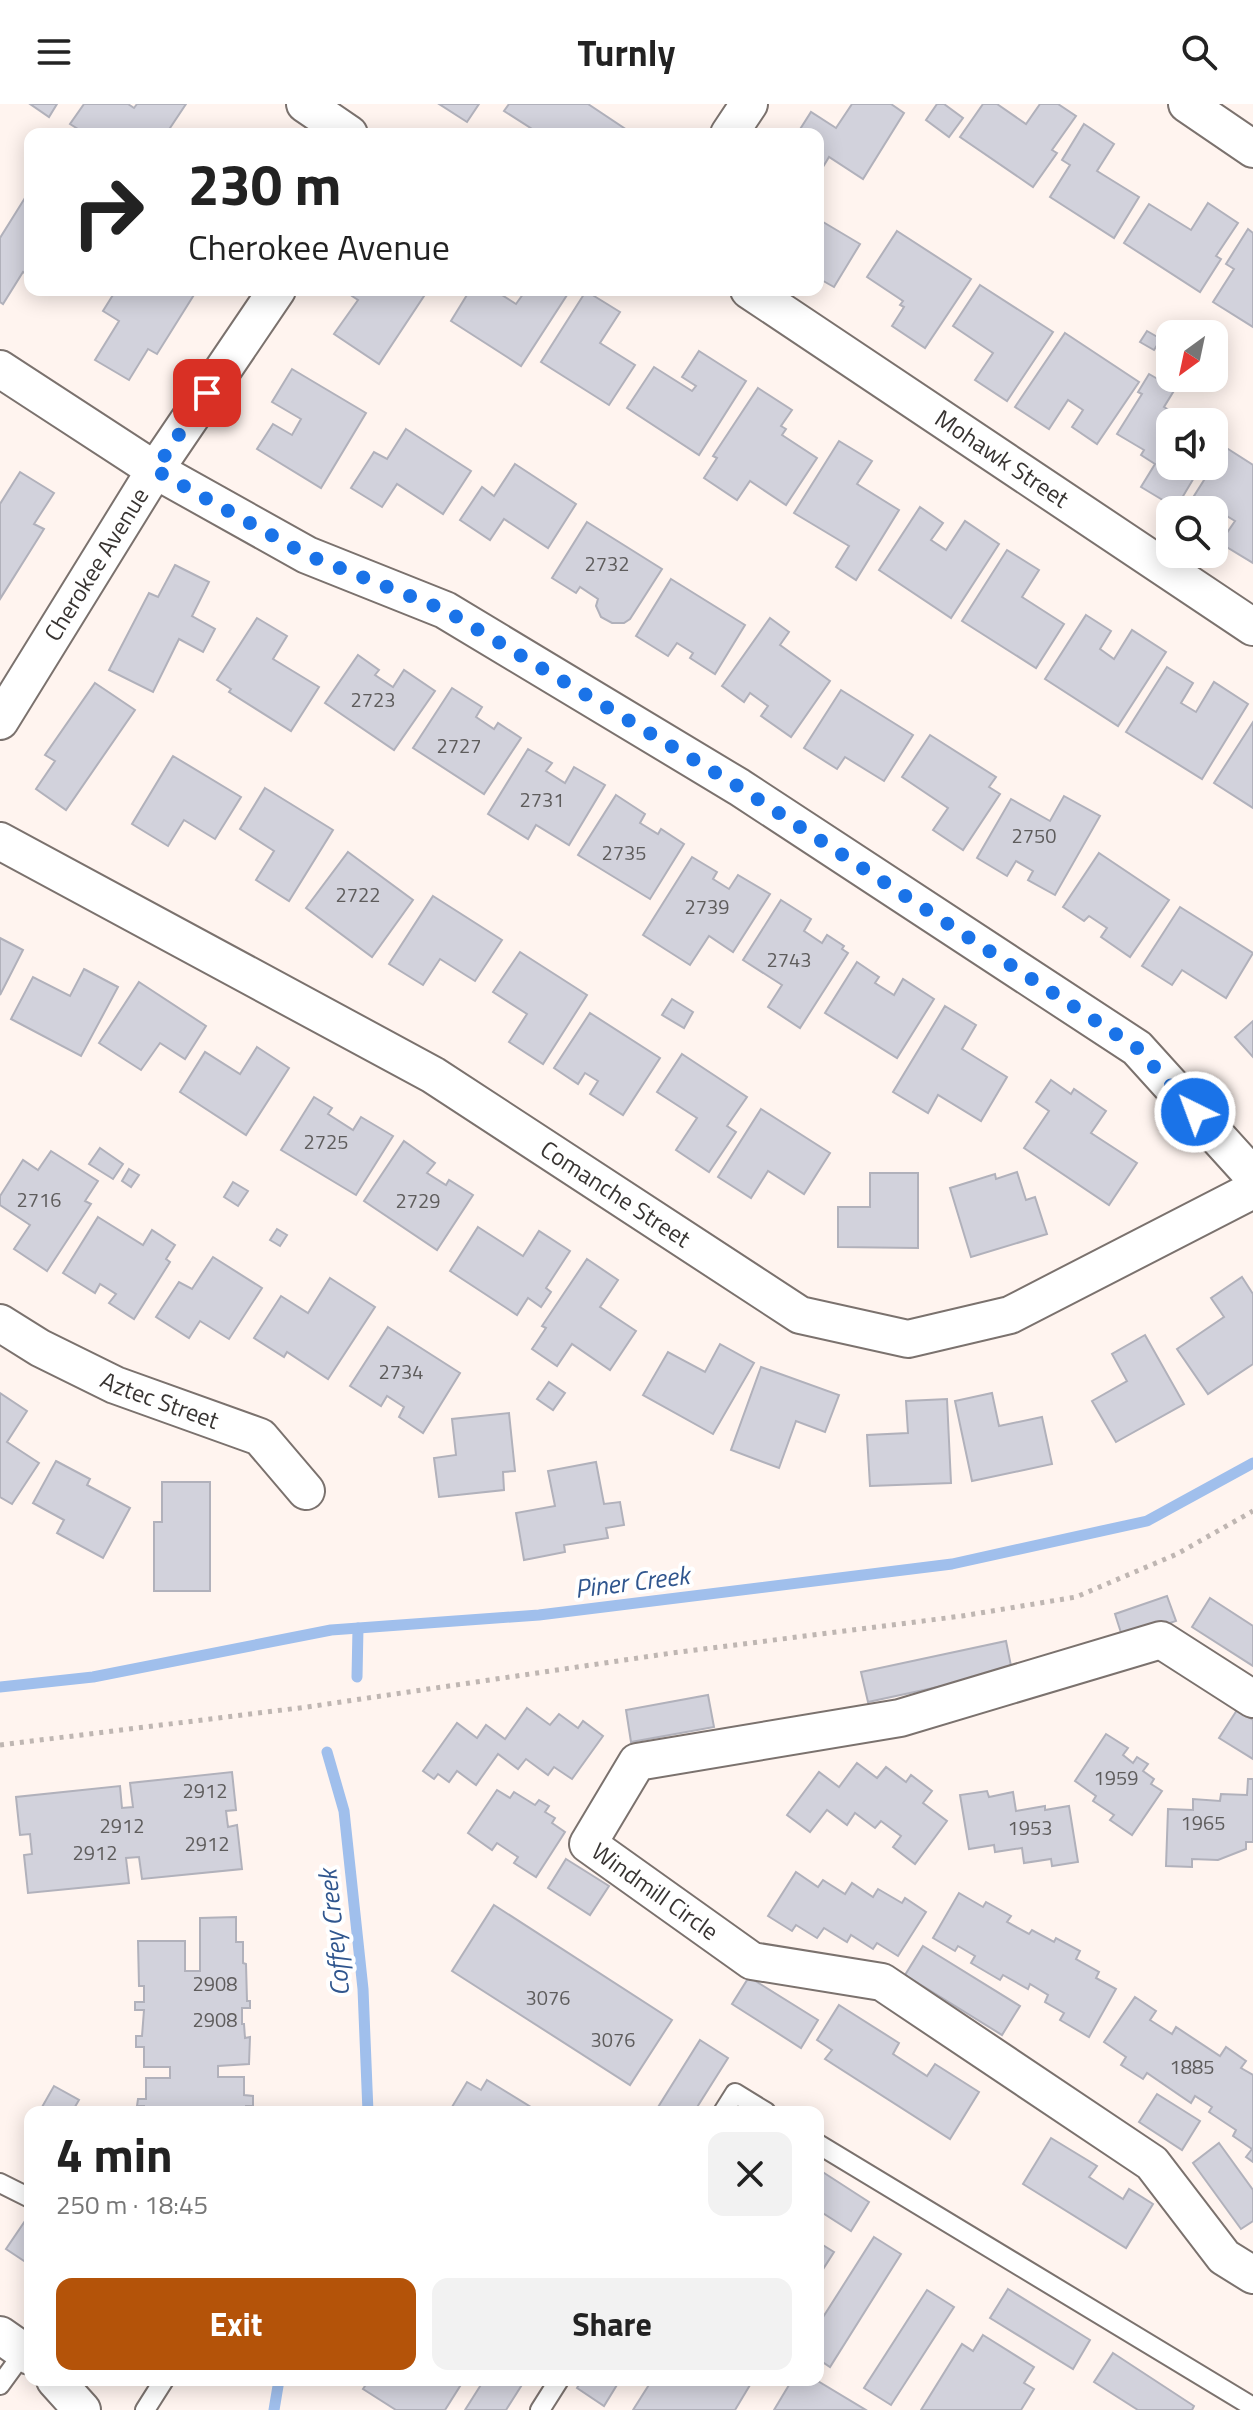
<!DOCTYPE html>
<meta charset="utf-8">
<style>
:root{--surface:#fff;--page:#f2f2f2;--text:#222;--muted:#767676;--accent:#b45309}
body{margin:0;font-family:"Titillium Web",sans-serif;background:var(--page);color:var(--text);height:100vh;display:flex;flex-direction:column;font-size:30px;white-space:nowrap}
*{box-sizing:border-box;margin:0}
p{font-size:26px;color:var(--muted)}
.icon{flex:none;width:44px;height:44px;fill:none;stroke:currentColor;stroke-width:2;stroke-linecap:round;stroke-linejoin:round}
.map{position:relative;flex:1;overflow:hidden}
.side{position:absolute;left:24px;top:2002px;width:800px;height:280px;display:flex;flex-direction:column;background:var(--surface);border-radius:16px;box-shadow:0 4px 20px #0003}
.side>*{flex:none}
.hud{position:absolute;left:24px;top:24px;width:800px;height:168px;border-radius:16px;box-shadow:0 4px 20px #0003;background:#fff;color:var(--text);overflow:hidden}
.needle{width:52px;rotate:213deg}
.fabs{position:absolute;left:1156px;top:216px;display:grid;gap:16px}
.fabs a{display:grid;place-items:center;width:72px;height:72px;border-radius:16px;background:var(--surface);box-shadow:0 4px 20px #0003;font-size:40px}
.pin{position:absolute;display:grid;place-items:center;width:68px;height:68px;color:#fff;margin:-34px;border-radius:16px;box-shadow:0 4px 12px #0006}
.me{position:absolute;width:88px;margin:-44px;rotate:318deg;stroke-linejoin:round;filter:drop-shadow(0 0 6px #0008)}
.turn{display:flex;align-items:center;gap:28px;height:168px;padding:0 32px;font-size:36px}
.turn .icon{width:104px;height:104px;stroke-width:2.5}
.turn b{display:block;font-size:56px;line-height:68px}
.round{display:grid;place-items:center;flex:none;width:84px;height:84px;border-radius:16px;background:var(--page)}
.headline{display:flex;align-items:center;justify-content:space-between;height:136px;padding:0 32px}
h1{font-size:48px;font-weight:700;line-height:60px}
.primary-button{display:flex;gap:16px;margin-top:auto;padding:16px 32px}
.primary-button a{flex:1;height:92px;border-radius:16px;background:var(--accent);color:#fff;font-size:32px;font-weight:700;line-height:92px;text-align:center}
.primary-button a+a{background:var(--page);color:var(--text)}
header{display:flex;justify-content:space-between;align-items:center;height:104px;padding:0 32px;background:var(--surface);font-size:36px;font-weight:700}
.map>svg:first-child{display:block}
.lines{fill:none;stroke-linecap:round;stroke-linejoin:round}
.stream{stroke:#a0bfec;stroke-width:11}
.building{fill:#d2d2dc;stroke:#b1b1bb;stroke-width:2}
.lane-casing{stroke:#7b726e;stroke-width:22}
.street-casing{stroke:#7b726e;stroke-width:40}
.path{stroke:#bfb6b2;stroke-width:5;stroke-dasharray:4 6;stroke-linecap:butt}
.lane{stroke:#fff;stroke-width:18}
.street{stroke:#fff;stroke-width:36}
.route{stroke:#1a73e8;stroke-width:14;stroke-dasharray:0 25.2}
.labels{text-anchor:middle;stroke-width:8;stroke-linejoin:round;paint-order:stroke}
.number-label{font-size:20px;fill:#5e5c5c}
.street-label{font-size:24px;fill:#383432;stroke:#fff}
.water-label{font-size:26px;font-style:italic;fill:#30568e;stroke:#fff}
</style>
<header><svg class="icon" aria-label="menu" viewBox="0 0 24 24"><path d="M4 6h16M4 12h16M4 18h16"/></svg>Turnly<svg class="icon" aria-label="search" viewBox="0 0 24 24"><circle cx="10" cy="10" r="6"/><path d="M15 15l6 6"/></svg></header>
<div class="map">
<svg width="1253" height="2306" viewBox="0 0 1253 2306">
<rect width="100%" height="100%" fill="#fff4ef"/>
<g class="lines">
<g class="stream">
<polyline points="357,1573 358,1524"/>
<polyline points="0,1583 93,1573 331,1526 539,1511 952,1460 1147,1417 1253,1359"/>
<polyline points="327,1648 344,1707 363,1885 368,2008"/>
<polyline points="274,2306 279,2276"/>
</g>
</g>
<g class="building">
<polygon points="30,0 57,0 49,13"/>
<polygon points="84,0 128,0 134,4 137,0 186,0 166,30 86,30 70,20"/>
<polygon points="439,0 479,0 467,18"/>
<polygon points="509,0 588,0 633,30 540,30 504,7"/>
<polygon points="852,0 891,0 904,9 863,75 829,53 823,63 818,60 818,30 797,30 811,8 836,24"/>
<polygon points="937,0 944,0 963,14 949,33 926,16"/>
<polygon points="983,0 997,0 1026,20 1040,0 1058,0 1076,12 1052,46 1057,49 1033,83 960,33"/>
<polygon points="1084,20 1114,40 1097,67 1139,93 1114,134 1050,93 1070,61 1062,56"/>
<polygon points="28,89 30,173 23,168 3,200 0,198 0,134"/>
<polygon points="1208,99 1238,119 1216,152 1221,155 1200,188 1124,139 1149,100 1191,126"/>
<polygon points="818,115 860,140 834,183 818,174"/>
<polygon points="1248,125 1253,129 1253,223 1213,198 1234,165 1226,160"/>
<polygon points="897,127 971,175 925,244 892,222 904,203 900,201 903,197 867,173"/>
<polygon points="980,181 1053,228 1007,297 975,276 993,249 953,222"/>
<polygon points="116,186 137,188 138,186 197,186 157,250 148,245 129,276 95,256 119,217 103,207"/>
<polygon points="356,186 428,186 379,260 334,230 358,196 352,192"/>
<polygon points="470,186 494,186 516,200 526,186 558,186 567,191 521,262 451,217"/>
<polygon points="586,187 620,208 600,239 635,261 609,301 541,258"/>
<polygon points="1147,227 1161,235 1154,246 1140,238"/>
<polygon points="1065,229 1139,278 1097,340 1072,323 1083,306 1068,296 1049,325 1015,303"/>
<polygon points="699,247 746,277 699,351 627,304 654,263 692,287 696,282 682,273"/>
<polygon points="292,265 366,309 321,384 257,345 273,320 292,331 301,315 272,298"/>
<polygon points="1149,270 1175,285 1164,303 1189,318 1170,318 1170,362 1201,362 1176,404 1141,383 1155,360 1141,351 1144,346 1117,330 1142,290 1138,288"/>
<polygon points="758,284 792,306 781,322 786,325 782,331 817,354 786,401 750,377 737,396 704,374 717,354 713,352"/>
<polygon points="406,325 471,367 443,410 397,380 382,403 351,384 374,348 387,355"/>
<polygon points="839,337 872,357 857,380 899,406 856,476 836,463 849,442 794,409"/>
<polygon points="1225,343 1253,361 1253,459 1220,439 1235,417 1194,392"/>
<polygon points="515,360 576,400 548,444 504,415 490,436 460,416 482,383 494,392"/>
<polygon points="20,368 54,389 34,420 44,425 0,495 0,400"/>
<polygon points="920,403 943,419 931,436 946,446 965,417 999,440 951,514 879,466"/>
<polygon points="587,418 662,465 630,515 624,519 612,519 601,513 596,502 598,495 580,483 576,489 552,474"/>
<polygon points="1007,446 1039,466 1022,493 1064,520 1036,564 962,517"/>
<polygon points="175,461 209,478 192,512 215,525 203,548 179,535 153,588 109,566 149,489 158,493"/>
<polygon points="671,475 745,521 715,570 690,554 693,549 677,539 668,552 636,532"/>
<polygon points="1086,511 1111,527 1100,545 1114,555 1132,526 1166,548 1118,622 1045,575"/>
<polygon points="257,514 287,532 273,555 319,583 291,627 229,588 231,585 217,576"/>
<polygon points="770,514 789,528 780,541 830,577 791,633 761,612 768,602 750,589 744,598 722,582"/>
<polygon points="358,551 379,566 375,571 393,583 404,566 435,587 394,646 325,599"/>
<polygon points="1167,563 1193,579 1181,599 1196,608 1214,578 1248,600 1202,675 1126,628"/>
<polygon points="95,579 135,606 66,706 36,685 55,657 45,651"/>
<polygon points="452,584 482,603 476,613 494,625 498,619 521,634 484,690 413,644"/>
<polygon points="841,586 913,631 884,677 845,653 837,665 804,644"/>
<polygon points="1253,618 1253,704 1214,679"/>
<polygon points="930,631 996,673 989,683 1000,690 963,746 933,726 948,704 902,673"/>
<polygon points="528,645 552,659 546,667 565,679 574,663 605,681 569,741 536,721 528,735 488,710"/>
<polygon points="173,652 241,693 215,735 184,716 168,742 132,720"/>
<polygon points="265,684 333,726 289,797 256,776 274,747 240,725"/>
<polygon points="616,691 645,710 640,719 658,730 661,725 684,740 650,795 578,751"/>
<polygon points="1064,692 1100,712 1055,791 1028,776 1033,767 1016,757 1007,772 977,754 1011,695 1050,717"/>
<polygon points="348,748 413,796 372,853 306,804"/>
<polygon points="1099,749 1169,796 1130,853 1101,833 1107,824 1089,812 1084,817 1063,803"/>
<polygon points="692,753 717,768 713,775 729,785 738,771 770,790 733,848 709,832 690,861 643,831"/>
<polygon points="433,792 502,836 475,877 440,855 423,881 389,860"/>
<polygon points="781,796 811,815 804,827 822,839 827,831 844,842 842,845 848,849 800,924 768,903 782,881 743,856"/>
<polygon points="1180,803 1253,849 1226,894 1182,866 1172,881 1142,862"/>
<polygon points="0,834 23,846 0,891"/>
<polygon points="520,848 587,891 543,960 509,938 527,910 493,888"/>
<polygon points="857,858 879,873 875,879 894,891 903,875 934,895 897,954 825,909"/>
<polygon points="84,865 118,883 81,952 11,915 33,873 70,892"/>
<polygon points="139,878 206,922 185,955 160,939 141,966 99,939"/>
<polygon points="672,895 693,908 684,924 662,911"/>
<polygon points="945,902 976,921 962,945 1007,973 981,1017 938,991 928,1009 893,988"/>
<polygon points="590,909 660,954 623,1011 590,990 598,977 585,969 578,980 554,964"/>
<polygon points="1253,917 1253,953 1235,933"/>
<polygon points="257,943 289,964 246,1031 180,988 205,948 240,970"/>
<polygon points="682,950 747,993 727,1022 736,1028 709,1068 676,1046 697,1014 657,988"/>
<polygon points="1051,976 1071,990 1074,985 1106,1007 1091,1029 1137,1059 1109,1101 1024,1044 1049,1007 1036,998"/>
<polygon points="314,993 332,1004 328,1010 353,1026 361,1013 393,1032 356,1091 281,1046"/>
<polygon points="761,1005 830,1049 804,1090 768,1067 751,1094 718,1073"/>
<polygon points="404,1037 435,1059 427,1069 446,1081 449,1076 473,1091 437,1146 364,1097"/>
<polygon points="100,1044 123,1060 113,1075 89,1060"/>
<polygon points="51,1047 98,1077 85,1097 91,1100 47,1167 14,1145 30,1121 0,1101 0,1092 23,1056 38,1066"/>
<polygon points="129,1065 139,1071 131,1083 122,1077"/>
<polygon points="1017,1068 1026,1096 1035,1093 1047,1130 971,1153 950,1084 995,1070 996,1075"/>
<polygon points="870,1069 918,1069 918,1144 838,1143 838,1103 870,1103"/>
<polygon points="233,1078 248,1087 238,1102 224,1093"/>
<polygon points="98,1113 143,1141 152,1126 175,1141 166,1155 170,1158 134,1215 109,1199 116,1190 100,1180 95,1189 63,1169"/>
<polygon points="478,1123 523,1152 539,1127 570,1147 546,1184 551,1188 541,1203 528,1194 517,1211 450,1167"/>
<polygon points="277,1125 287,1131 280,1142 270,1136"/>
<polygon points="213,1153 262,1184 229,1235 200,1217 189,1234 156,1213 179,1178 192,1185"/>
<polygon points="587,1155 618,1176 600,1203 636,1227 610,1266 572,1240 557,1262 532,1245 546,1224 542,1222"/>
<polygon points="1242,1173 1253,1190 1253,1260 1208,1290 1177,1245 1224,1213 1211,1194"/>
<polygon points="330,1174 375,1203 328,1275 287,1248 284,1253 254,1234 281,1192 308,1209"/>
<polygon points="388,1223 460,1269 423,1329 399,1313 404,1303 387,1292 381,1302 350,1282"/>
<polygon points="1145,1231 1184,1300 1116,1338 1092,1297 1127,1277 1112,1250"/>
<polygon points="720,1240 754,1259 713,1330 643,1291 668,1248 705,1268"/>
<polygon points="761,1263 839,1291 825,1328 796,1317 779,1364 731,1346"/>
<polygon points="549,1278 565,1289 553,1306 537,1295"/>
<polygon points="0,1289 27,1307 7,1338 39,1359 12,1400 0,1393"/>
<polygon points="992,1289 999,1322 1042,1313 1052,1360 972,1377 955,1297"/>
<polygon points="947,1295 951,1379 870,1382 867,1331 908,1329 906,1297"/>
<polygon points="509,1309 515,1367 503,1368 504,1386 439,1393 434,1354 456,1351 452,1315"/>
<polygon points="56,1357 90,1375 87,1381 130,1404 103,1454 57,1429 64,1416 33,1399"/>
<polygon points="596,1358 604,1400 620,1398 624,1421 606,1424 608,1434 564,1441 565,1448 524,1456 516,1409 555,1402 548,1367"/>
<polygon points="162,1378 210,1378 210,1487 154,1487 154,1418 162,1418"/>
<polygon points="1167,1492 1176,1517 1123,1535 1115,1510"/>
<polygon points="1210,1494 1253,1522 1253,1562 1192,1523"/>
<polygon points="1006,1537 1012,1567 868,1598 861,1568"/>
<polygon points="708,1591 714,1623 631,1638 626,1606"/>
<polygon points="527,1604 550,1621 559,1610 578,1624 583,1617 603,1632 572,1675 554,1663 548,1671 526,1655 518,1665 498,1650 476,1681 457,1667 449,1678 438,1670 434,1675 423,1667 457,1619 477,1634 486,1621 505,1635"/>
<polygon points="1237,1606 1253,1616 1253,1655 1219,1634"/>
<polygon points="1106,1630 1128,1644 1123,1651 1133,1659 1137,1653 1148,1660 1143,1667 1154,1675 1151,1680 1162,1687 1132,1731 1110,1716 1114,1711 1093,1697 1096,1692 1075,1677"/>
<polygon points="857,1659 877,1674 886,1663 906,1678 911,1671 932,1687 923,1699 947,1717 915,1760 893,1743 901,1732 881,1717 875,1724 855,1709 847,1721 827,1706 810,1728 787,1711 819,1668 839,1683"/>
<polygon points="232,1668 236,1706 226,1707 228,1723 237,1721 242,1765 142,1775 139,1753 126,1754 129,1779 28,1789 24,1751 32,1750 30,1730 20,1731 16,1693 120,1682 122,1704 133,1703 130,1679"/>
<polygon points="1248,1675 1253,1675 1253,1738 1246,1738 1246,1745 1218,1756 1192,1755 1192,1763 1166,1762 1168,1705 1193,1706 1193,1695 1220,1697 1221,1690 1247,1691"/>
<polygon points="497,1686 510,1694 514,1688 535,1701 539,1696 549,1702 545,1708 555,1714 552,1719 565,1728 536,1773 514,1759 518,1753 497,1739 492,1746 468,1729"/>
<polygon points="987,1687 989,1693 1013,1688 1016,1707 1045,1702 1045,1706 1069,1702 1078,1758 1052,1762 1051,1755 1024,1759 1022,1744 995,1748 994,1741 969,1745 960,1691"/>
<polygon points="566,1755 609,1782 590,1811 548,1784"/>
<polygon points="796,1768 818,1783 823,1776 845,1790 852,1779 873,1793 878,1785 902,1799 905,1794 926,1808 898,1852 877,1839 873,1845 851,1831 847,1838 824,1824 817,1834 796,1821 792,1827 768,1812"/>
<polygon points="959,1789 983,1803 986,1798 1011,1812 1007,1818 1029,1830 1032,1826 1054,1838 1056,1834 1080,1847 1076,1855 1099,1868 1096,1874 1116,1885 1089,1933 1060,1916 1064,1909 1045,1898 1048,1891 1030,1880 1028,1885 1003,1871 1000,1876 971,1859 975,1852 958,1842 955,1847 933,1834"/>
<polygon points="494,1801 672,1916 630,1981 452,1867"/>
<polygon points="236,1813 236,1838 243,1838 243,1859 246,1860 247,1897 250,1897 250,1904 242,1904 242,1920 244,1920 245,1934 250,1933 249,1960 218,1962 218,1973 244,1973 244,1991 253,1992 253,2002 246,2002 246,2008 144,2008 144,2002 137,2002 138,1995 146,1995 146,1974 170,1974 170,1963 144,1963 144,1943 136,1943 136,1932 142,1932 144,1906 135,1906 135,1898 144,1898 144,1882 139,1882 138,1837 185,1837 185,1867 200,1867 200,1814"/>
<polygon points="923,1842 1020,1902 1002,1931 905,1871"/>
<polygon points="749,1873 818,1916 801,1944 732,1900"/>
<polygon points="1135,1893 1156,1907 1150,1916 1172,1930 1176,1923 1220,1952 1226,1943 1246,1957 1241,1964 1253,1971 1253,2058 1246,2053 1252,2045 1233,2032 1236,2026 1209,2008 1212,2003 1195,1992 1191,1999 1147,1969 1143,1975 1121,1961 1126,1953 1104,1938"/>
<polygon points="839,1901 899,1939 893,1950 927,1972 935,1960 979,1988 950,2035 825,1955 832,1946 817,1936"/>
<polygon points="700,1936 728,1954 694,2008 655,2008"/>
<polygon points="487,1976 539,2008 449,2008 467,1978 481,1986"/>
<polygon points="54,1982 79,1996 72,2008 51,2008 42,2003"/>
<polygon points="1157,1990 1200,2017 1182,2046 1139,2018"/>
<polygon points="1051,2034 1097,2062 1089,2073 1123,2095 1129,2085 1153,2100 1126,2144 1023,2080"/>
<polygon points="1219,2039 1253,2086 1253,2117 1241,2125 1193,2059"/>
<polygon points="818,2065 869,2098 851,2127 818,2106"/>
<polygon points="25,2117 30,2121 30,2161 6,2145"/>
<polygon points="874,2133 901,2150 830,2263 818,2255 818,2221"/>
<polygon points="818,2138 834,2148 818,2173"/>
<polygon points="1008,2185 1090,2236 1073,2265 990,2214"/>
<polygon points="927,2186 954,2203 891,2301 864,2284"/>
<polygon points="983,2231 1034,2263 1024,2279 1034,2285 1021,2306 921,2306 962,2240 973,2247"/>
<polygon points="1113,2249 1194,2302 1192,2306 1138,2306 1094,2278"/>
<polygon points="369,2276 457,2276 462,2279 445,2306 396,2306 363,2285"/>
<polygon points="484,2276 525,2276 506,2306 465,2306"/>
<polygon points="582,2276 620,2276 604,2302 577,2284"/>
<polygon points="652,2276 753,2276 735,2306 633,2306"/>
<polygon points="792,2276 816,2276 866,2306 774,2306"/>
</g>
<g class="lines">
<g class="lane-casing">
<g id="lane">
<polyline points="723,2008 735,1989 766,2008"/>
<polyline points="818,2040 1253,2303"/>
<polyline points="0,2079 30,2094"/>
<polyline points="0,2281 24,2248"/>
<polyline points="145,2306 164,2276"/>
<polyline points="540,2306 559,2276"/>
</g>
</g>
<g class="street-casing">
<g id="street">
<polyline points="305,0 349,30"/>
<polyline points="1187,0 1253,45"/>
<polyline points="729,30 749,0"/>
<path id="s1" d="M749 186 1253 523"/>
<polyline points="0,265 155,366 307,451 445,506 739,683 1137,944 1253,1072"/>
<path id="s2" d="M0 617 155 366 277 186"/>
<path id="s3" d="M0 737 433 971 800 1211 908 1235 1010 1211 1253 1086"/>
<path id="s4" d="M0 1219 40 1244 115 1281 260 1333 306 1387"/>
<path id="s5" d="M1253 1595 1161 1536 900 1614 637 1658 588 1740 752 1857 882 1878 1152 2059 1224 2153 1253 2171"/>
<polyline points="0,2231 30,2252"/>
<polyline points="55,2276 82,2306"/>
</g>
</g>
<polyline class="path" points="0,1641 307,1603 672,1549 962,1512 1076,1493 1177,1450 1253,1407"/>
<use href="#lane" class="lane"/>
<use href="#street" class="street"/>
</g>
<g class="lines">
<polyline class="route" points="207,289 155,366 307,451 445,506 739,683 1137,944 1195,1008"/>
</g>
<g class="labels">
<g class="number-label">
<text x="607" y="467">2732</text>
<text x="373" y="603">2723</text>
<text x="459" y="649">2727</text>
<text x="542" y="703">2731</text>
<text x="1034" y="739">2750</text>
<text x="624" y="756">2735</text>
<text x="358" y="798">2722</text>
<text x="707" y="810">2739</text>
<text x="789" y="863">2743</text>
<text x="326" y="1045">2725</text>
<text x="39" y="1103">2716</text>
<text x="418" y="1104">2729</text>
<text x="401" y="1275">2734</text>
<text x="1116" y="1681">1959</text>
<text x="205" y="1694">2912</text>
<text x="1203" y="1726">1965</text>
<text x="122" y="1729">2912</text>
<text x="1030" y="1731">1953</text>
<text x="207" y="1747">2912</text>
<text x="95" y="1756">2912</text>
<text x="215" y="1887">2908</text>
<text x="548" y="1901">3076</text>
<text x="215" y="1923">2908</text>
<text x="613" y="1943">3076</text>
<text x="1192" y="1970">1885</text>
</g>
<g class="street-label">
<text dy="8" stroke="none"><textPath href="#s1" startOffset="304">Mohawk Street</textPath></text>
<text dy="8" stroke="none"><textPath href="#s2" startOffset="184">Cherokee Avenue</textPath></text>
<text dy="8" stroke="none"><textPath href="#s3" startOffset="710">Comanche Street</textPath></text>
<text dy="8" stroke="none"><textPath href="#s4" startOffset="178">Aztec Street</textPath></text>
<text dy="8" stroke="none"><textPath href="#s5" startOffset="826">Windmill Circle</textPath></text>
</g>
<g class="water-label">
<text transform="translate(632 1478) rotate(-7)" y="9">Piner Creek</text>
<text transform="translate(334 1829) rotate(-96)" y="9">Coffey Creek</text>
</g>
</g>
</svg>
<div class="fabs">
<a><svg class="needle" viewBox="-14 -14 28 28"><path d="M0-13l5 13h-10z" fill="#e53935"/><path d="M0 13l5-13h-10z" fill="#767676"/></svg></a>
<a><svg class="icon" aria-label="sound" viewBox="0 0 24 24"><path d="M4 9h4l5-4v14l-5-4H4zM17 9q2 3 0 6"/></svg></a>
<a><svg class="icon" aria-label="search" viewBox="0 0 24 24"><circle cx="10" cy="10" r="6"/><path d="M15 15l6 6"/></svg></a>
</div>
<div class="pin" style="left:207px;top:289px;background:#d93025"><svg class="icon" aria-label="arrive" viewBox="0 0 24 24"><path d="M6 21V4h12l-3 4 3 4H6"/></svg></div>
<svg class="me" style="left:1195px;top:1008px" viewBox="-20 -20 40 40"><circle r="17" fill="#1a73e8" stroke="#fff" stroke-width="3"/><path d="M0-11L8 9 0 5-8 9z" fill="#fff"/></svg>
<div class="hud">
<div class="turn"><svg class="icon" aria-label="right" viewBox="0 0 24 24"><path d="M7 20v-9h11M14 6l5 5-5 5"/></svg><div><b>230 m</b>Cherokee Avenue</div></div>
</div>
<section class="side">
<div class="headline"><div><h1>4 min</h1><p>250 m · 18:45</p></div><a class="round"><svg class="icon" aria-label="close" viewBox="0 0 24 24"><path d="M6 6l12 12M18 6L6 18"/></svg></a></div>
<div class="primary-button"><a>Exit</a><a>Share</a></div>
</section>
</div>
